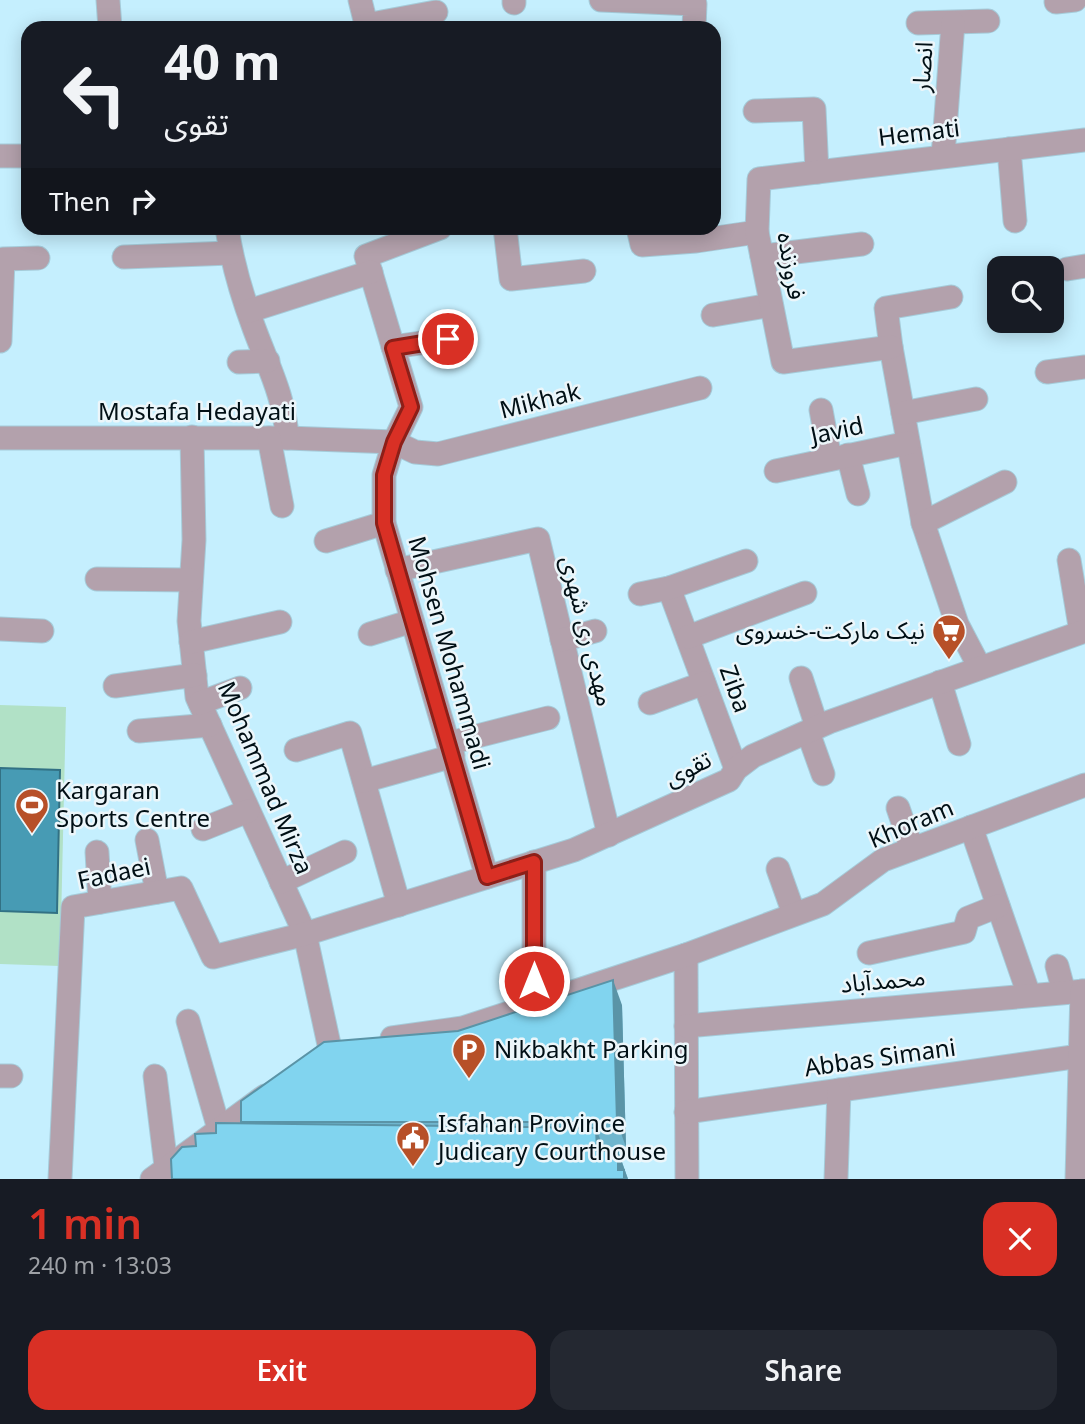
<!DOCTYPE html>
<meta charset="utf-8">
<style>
:root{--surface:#171b24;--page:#242831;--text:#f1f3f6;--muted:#9ea1a6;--accent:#d93025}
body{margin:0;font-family:"Noto Sans","Noto Sans Arabic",sans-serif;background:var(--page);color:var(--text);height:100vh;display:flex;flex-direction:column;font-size:26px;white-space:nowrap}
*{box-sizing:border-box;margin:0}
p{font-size:23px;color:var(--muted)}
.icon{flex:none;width:38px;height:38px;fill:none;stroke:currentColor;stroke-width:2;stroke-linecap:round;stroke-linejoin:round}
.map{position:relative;height:1179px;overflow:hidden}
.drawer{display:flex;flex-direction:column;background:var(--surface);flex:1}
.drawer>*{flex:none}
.hud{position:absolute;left:21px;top:21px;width:700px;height:214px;border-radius:21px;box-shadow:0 4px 18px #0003;background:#171b24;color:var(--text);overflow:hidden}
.fabs{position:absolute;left:987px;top:256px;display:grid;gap:14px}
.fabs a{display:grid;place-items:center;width:77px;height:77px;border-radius:14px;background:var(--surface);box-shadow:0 4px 18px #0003;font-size:35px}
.pin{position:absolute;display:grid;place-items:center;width:60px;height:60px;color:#fff;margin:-30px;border:4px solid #fff;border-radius:50%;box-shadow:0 2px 7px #0007}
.me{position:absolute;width:77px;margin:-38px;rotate:0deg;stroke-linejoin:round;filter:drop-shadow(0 0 5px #0008)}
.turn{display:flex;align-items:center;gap:24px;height:147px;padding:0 28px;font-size:32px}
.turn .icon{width:91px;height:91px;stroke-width:2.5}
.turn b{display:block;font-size:49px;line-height:60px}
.then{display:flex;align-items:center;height:66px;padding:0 28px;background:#0003;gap:14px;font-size:26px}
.round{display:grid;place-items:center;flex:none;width:74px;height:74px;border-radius:21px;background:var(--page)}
.head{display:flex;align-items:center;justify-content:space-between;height:119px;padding:0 28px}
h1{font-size:42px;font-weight:600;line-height:52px;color:var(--accent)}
.action{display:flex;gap:14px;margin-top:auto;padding:14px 28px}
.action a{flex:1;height:80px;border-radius:21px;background:var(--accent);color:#fff;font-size:28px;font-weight:600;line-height:80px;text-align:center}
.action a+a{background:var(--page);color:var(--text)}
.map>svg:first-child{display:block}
.green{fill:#b1e1c6}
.water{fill:#479bb4;stroke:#327184;stroke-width:2}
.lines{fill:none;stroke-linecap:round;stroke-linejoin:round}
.minor-casing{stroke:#a5cbd9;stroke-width:25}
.minor{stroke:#b3a1ac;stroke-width:23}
.wall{fill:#6fb6ce}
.shaded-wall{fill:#5a94a7}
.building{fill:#81d4ef;stroke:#5a94a7;stroke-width:2}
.route-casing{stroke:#8d1f18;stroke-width:18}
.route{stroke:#d93025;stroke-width:12}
.labels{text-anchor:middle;stroke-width:5;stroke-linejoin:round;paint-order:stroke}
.street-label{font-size:24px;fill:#000f15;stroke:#ecf6fa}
.poi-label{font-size:24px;fill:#000f15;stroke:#ecf6fa;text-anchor:start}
</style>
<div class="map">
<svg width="1085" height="1179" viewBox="0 0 1085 1179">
<rect width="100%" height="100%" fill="#c5effe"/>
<polygon class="green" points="0,705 66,707 60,966 0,964"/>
<polygon class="water" points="0,768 60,770 57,913 0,911"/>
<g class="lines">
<g class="minor-casing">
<g id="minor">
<polyline points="108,0 110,28"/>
<polyline points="360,0 367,28"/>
<polyline points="514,0 514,3"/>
<polyline points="601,0 695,4 694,28"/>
<polyline points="1056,2 1075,0"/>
<polyline points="918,23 988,21"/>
<polyline points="366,25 436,12"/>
<polyline points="755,111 814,109 817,172"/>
<polyline points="1009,149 1015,221"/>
<polyline points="0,156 24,156"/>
<polyline points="943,156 953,23"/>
<path d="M227 228C232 261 242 296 254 328 268 366 285 398 287 438"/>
<polyline points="440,228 366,256 411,407 394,442 384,475 384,523 487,877"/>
<polyline points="505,228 511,279 584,271"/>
<polyline points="638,228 642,245 696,241 757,232"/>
<polyline points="762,256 862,244"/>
<polyline points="124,257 231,253"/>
<polyline points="1067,269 1085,266"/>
<polyline points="951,297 886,308 891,347 923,523 957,624 980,668"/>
<polyline points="249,311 371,272"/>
<polyline points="713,315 771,305"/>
<polyline points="0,341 3,259 38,258"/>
<polyline points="393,347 448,339"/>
<polyline points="891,347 783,362 757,232 759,179 1085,140"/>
<polyline points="239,362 268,361"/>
<polyline points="1047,372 1085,367"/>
<polyline points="821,410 830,459"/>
<polyline points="903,413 976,399"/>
<polyline points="192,437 194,540 189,621 197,697 305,934 330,1049"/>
<polyline points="0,438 287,438 394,442 415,452 438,454 700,388"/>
<polyline points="269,438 282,506"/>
<polyline points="848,455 858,494"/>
<polyline points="776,471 908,443"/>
<polyline points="923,523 1005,482"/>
<polyline points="326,541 384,523"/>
<polyline points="1069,560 1081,632"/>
<polyline points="397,570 538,539 609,835"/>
<polyline points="97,579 191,580"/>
<polyline points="669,588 736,769"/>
<polyline points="640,594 669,588 746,561"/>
<polyline points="0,629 42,631"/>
<polyline points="370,634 412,621"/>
<polyline points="688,637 805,593"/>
<polyline points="562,640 595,631"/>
<polyline points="191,642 280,622"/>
<polyline points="801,678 817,727"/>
<polyline points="940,682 959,744"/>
<polyline points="115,686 195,675"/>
<polyline points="200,703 240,688"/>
<polyline points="650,703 704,683"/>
<polyline points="139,731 210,725"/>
<polyline points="808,732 823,774"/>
<polyline points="450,743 548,718"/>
<polyline points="296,750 350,733 399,905"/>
<polyline points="364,781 453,756"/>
<polyline points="898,808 912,849"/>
<polyline points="971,827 1029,995"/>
<polyline points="203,829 248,811"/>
<polyline points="147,840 157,892"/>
<polyline points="97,852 100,902"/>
<polyline points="778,869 794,914"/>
<polyline points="281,882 345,852"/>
<polyline points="869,953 964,932 968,918 998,906"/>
<polyline points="686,955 687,1179"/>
<polyline points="1057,966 1064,992"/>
<polyline points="534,1004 534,862"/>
<polyline points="188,1021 219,1129"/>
<polyline points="686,1026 1085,991"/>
<polyline points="392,1038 463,1028 686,955 823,904 883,860 1085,785"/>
<polyline points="0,1076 11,1076"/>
<polyline points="155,1076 166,1166"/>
<polyline points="686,1112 1080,1056"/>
<polyline points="60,1179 73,907 181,888 213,957 305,934 574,850 729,780 736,769 753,756 829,722 1085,631"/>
<polyline points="152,1179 265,1096"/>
<polyline points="836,1179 839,1090"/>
<polyline points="1077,1179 1082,991"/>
</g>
</g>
<use href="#minor" class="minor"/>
</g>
<polygon class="wall" points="622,1005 626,1147 603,1147 604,1151 618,1151 628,1179 172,1179 196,1146 216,1133 242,1124 241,1122 458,1031"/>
<g class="shaded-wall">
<polygon points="613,980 622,1005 626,1147 617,1122"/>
<polygon points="596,1128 609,1163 597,1151"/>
<polygon points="618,1151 628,1179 621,1179 618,1170"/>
</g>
<g class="building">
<polygon points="613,980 617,1122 241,1122 241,1101 324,1042 458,1031"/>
<polygon points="216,1123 596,1128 597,1151 618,1151 618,1170 624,1170 624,1179 172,1179 171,1159 182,1147 196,1146 195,1134 216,1133"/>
</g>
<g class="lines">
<g class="route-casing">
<polyline id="route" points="448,339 393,348 411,407 394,442 384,475 384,523 487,877 534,862 534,981"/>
</g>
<use href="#route" class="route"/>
</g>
<defs>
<g id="supermarket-pin" transform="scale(1.75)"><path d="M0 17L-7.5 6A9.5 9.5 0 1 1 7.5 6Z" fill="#b75028" stroke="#ecf6fa"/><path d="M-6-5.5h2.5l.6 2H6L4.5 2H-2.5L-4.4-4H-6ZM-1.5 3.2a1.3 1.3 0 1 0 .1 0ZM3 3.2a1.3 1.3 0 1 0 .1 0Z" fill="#fff"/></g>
<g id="stadium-pin" transform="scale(1.75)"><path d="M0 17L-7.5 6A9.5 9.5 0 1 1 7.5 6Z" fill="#b75028" stroke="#ecf6fa"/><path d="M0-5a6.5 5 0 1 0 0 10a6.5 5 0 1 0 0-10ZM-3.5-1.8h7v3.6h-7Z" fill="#fff"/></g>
<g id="parking-pin" transform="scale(1.75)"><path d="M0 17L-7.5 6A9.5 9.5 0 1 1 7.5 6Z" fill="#b75028" stroke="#ecf6fa"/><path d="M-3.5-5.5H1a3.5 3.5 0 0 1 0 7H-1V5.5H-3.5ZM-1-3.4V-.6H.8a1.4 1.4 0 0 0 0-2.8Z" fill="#fff"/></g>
<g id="civic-pin" transform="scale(1.75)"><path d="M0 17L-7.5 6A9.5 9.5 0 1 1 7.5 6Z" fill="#b75028" stroke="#ecf6fa"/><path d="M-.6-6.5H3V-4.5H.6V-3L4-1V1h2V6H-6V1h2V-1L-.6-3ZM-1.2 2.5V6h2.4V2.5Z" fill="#fff"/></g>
</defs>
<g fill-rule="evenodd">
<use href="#supermarket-pin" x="949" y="631"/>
<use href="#stadium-pin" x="32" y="805"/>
<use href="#parking-pin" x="469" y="1050"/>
<use href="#civic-pin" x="413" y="1138"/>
</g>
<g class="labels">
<g class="street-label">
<text transform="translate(923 67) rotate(-86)" y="8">انصار</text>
<text transform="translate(919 133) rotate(-7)" y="8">Hemati</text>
<text transform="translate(791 266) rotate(80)" y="8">فروزنده</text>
<text transform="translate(540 401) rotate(-14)" y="8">Mikhak</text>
<text x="197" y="420">Mostafa Hedayati</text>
<text transform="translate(837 431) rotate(-12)" y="8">Javid</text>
<text transform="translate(587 631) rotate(76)" y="8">مهدی ری شهری</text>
<text transform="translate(449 653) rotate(74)" y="8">Mohsen Mohammadi</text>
<text transform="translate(735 689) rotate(70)" y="8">Ziba</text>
<text transform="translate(688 769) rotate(-27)" y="8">تقوی</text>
<text transform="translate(265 778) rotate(67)" y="8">Mohammad Mirza</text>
<text transform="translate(911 824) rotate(-23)" y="8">Khoram</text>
<text transform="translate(114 874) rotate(-12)" y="8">Fadaei</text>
<text transform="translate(883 981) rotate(-5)" y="8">محمدآباد</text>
<text transform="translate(880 1058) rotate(-8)" y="8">Abbas Simani</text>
</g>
<g class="poi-label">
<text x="925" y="639" text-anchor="end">نیک مارکت-خسروی</text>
<text x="56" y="799">Kargaran<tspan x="56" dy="28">Sports Centre</tspan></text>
<text x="494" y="1058">Nikbakht Parking</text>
<text x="438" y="1132">Isfahan Province<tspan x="438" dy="28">Judicary Courthouse</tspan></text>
</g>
</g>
</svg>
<div class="fabs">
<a><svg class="icon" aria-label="search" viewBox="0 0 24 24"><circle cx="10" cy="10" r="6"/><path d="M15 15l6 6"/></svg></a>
</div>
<div class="pin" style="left:448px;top:339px;background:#d93025"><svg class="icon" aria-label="arrive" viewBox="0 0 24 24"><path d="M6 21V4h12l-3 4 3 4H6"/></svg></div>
<svg class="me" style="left:534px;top:981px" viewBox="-20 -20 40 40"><circle r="17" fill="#d93025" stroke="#fff" stroke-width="3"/><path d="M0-11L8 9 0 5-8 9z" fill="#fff"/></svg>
<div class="hud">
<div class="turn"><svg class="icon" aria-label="left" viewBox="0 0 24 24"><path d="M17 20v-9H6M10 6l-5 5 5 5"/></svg><div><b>40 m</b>تقوی</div></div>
<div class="then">Then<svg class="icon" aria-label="right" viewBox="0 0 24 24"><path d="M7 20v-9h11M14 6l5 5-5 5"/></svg></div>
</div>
</div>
<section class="drawer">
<div class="head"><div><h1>1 min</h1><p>240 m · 13:03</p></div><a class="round" style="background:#d93025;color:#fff"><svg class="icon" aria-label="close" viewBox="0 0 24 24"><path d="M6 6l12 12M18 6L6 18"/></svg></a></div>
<div class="action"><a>Exit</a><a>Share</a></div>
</section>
